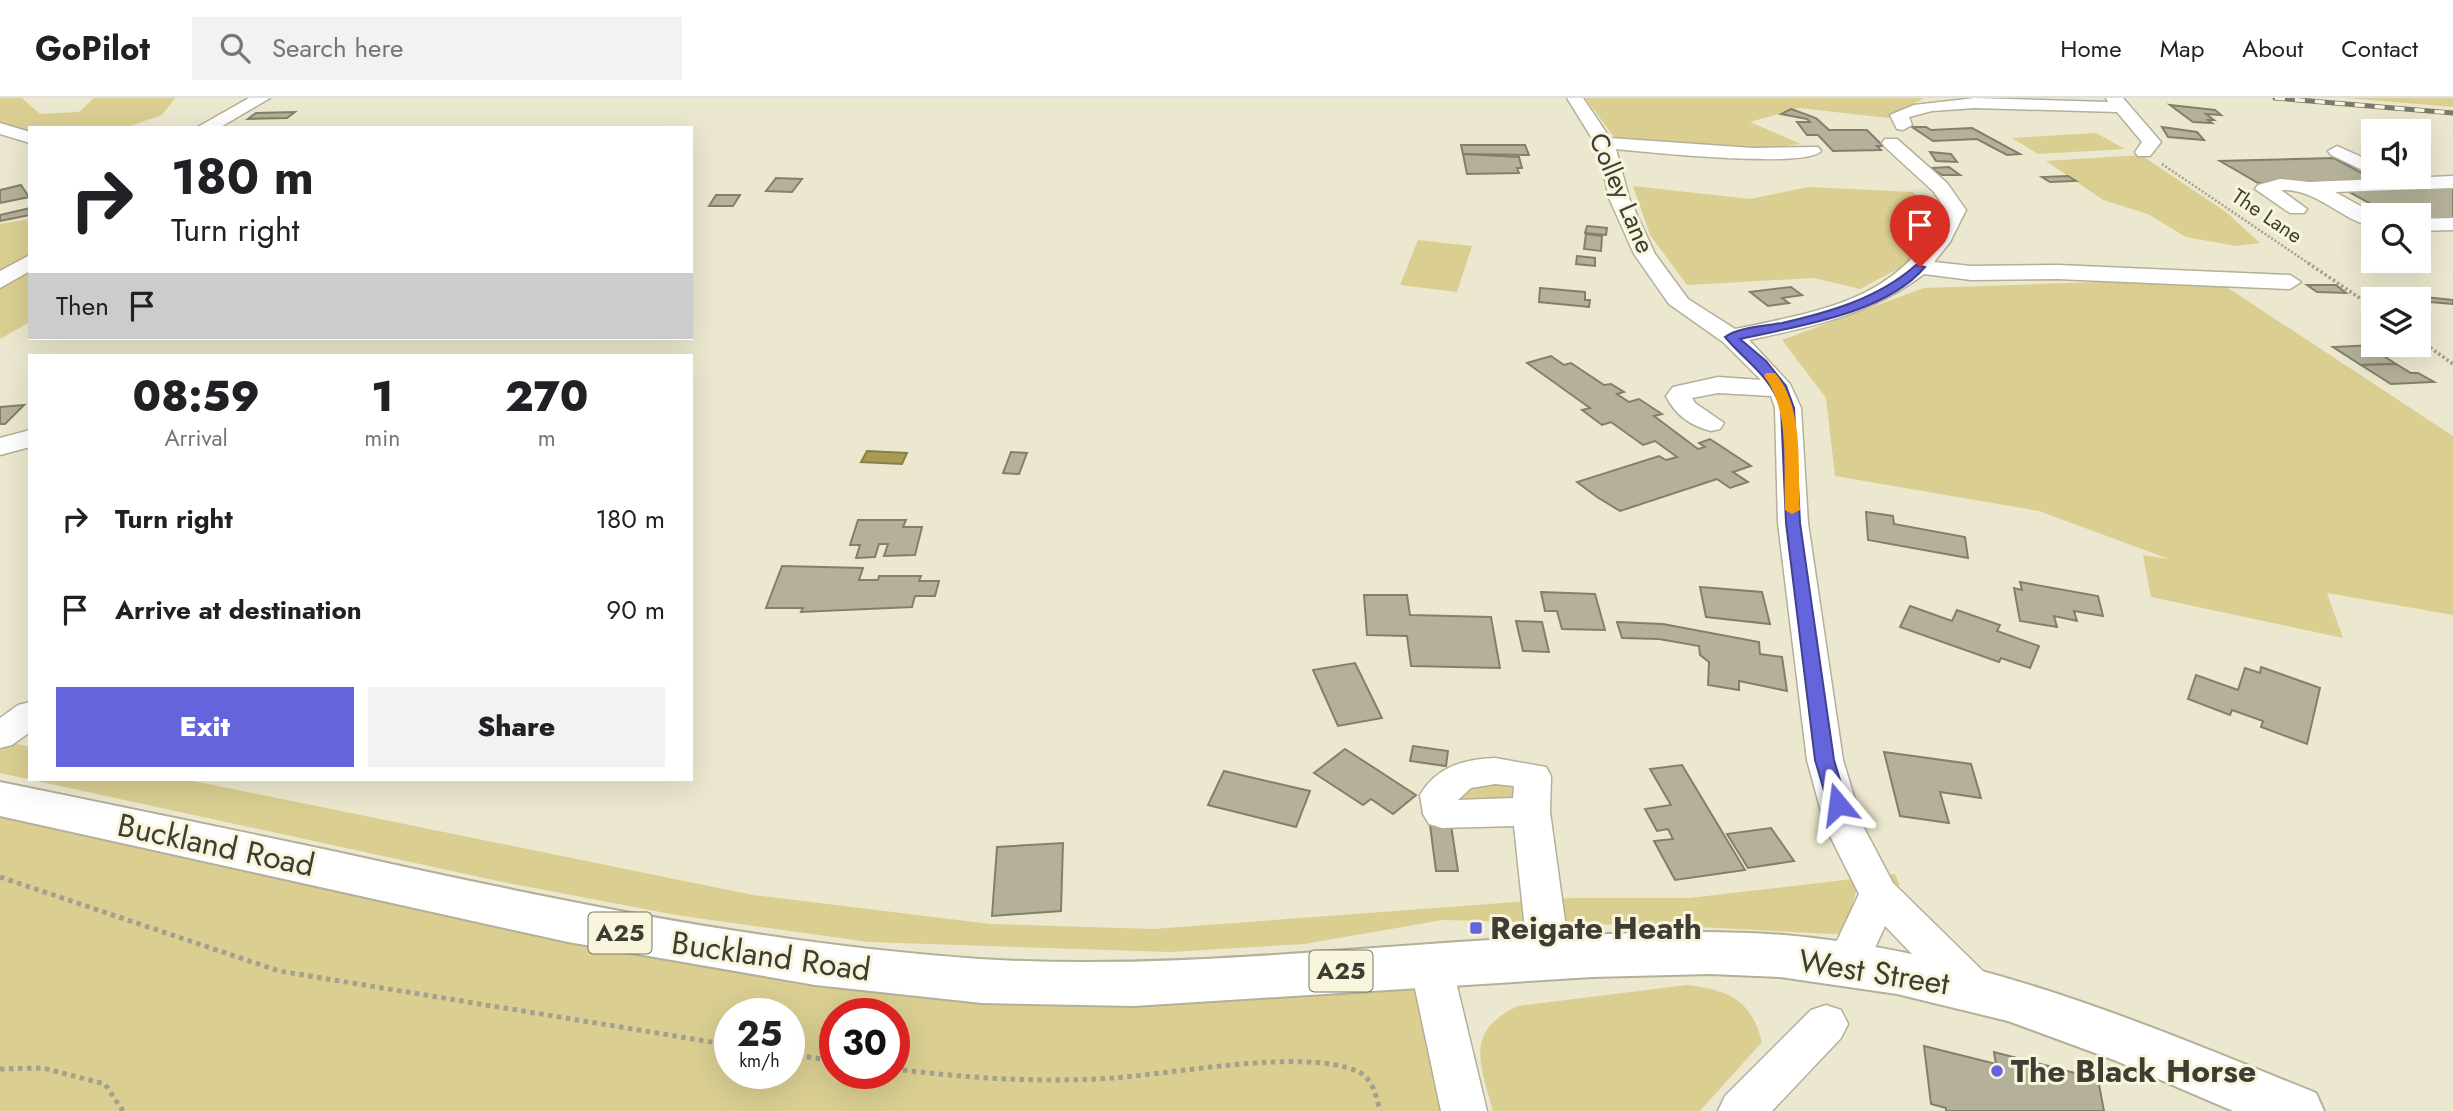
<!DOCTYPE html>
<style>
:root{--surface:#fff;--page:#f2f2f2;--text:#202124;--muted:#757577;--line:#e0e0e0;--accent:#6464dd}
body{margin:0;font-family:Jost,sans-serif;background:var(--page);color:var(--text);height:100vh;display:flex;flex-direction:column;font-size:26px;white-space:nowrap}
*{box-sizing:border-box;margin:0}
p{font-size:23px;color:var(--muted)}
.icon{flex:none;width:38px;height:38px;fill:none;stroke:currentColor;stroke-width:2;stroke-linecap:round;stroke-linejoin:round}
.map{position:relative;flex:1;overflow:hidden}
.panel{position:absolute;left:28px;top:256px;width:665px;height:427px;display:flex;flex-direction:column;background:var(--surface);border-radius:0px;box-shadow:0 7px 28px #0002}
.panel>*{flex:none}
.banner{position:absolute;left:28px;top:28px;width:665px;height:214px;border-radius:0px;box-shadow:0 7px 28px #0002;background:#fff;color:var(--text);overflow:hidden}
.controls{position:absolute;left:2361px;top:21px;display:grid;gap:14px}
.controls a{display:grid;place-items:center;width:70px;height:70px;border-radius:0px;background:var(--surface);box-shadow:0 7px 28px #0002;font-size:35px}
.speed{position:absolute;left:714px;top:900px;display:flex;gap:14px;font-size:35px;font-weight:700;text-align:center}
.speed>*{display:grid;place-content:center;width:91px;height:91px;border-radius:50%;background:var(--surface);box-shadow:0 7px 28px #0002;line-height:1}
.speed small{font-size:18px;font-weight:400}
.speed .limit{border:10px solid #d22;background:#fff;color:#111}
.pin{position:absolute;display:grid;place-items:center;width:60px;height:60px;color:#fff;margin:-72px -30px;border-radius:50% 50% 50% 0;rotate:-45deg;box-shadow:0 0 7px #0007}
.pin .icon{rotate:45deg}
.me{position:absolute;width:77px;margin:-38px;rotate:344deg;stroke-linejoin:round;filter:drop-shadow(0 0 5px #0008)}
.turn{display:flex;align-items:center;gap:24px;height:147px;padding:0 28px;font-size:32px}
.turn .icon{width:91px;height:91px;stroke-width:2.5}
.turn b{display:block;font-size:49px;line-height:60px}
.then{display:flex;align-items:center;height:66px;padding:0 28px;background:#0003;gap:14px;font-size:26px}
.eta{display:flex;justify-content:space-evenly;align-items:center;height:119px;text-align:center}
.eta b{font-size:42px;font-weight:800;line-height:49px}
.primary-button{display:flex;gap:14px;margin-top:auto;padding:14px 28px}
.primary-button a{flex:1;height:80px;border-radius:0px;background:var(--accent);color:#fff;font-size:28px;font-weight:800;line-height:80px;text-align:center}
.primary-button a+a{background:var(--page);color:var(--text)}
ul{padding:0;list-style:none}
li{display:flex;align-items:center;gap:21px;height:91px;padding:0 28px}
li div{flex:1}
li b{display:block;font-size:26px}
li em{font-style:normal}
header{display:flex;align-items:center;gap:42px;box-sizing:border-box;height:98px;padding:0 35px;background:var(--surface);border-bottom:2px solid var(--line)}
header strong{font-size:33px}
nav{display:flex;gap:38px;margin-inline-start:auto;font-size:24px}
.search{width:490px;height:63px;background:var(--page);display:flex;align-items:center;gap:18px;box-sizing:border-box;padding:0 24px;border-radius:0px;color:var(--muted);font-size:26px}
.map>svg:first-child{display:block}
.green{fill:#dacf91;fill-rule:evenodd}
.water{fill:#a99c52;stroke:#898049;stroke-width:2}
.building{fill:#b4b099;stroke:#837f69;stroke-width:2}
.lines{fill:none;stroke-linecap:round;stroke-linejoin:round}
.minor-casing{stroke:#b4af98;stroke-width:3}
.major-casing{stroke:#b4af98;stroke-width:4}
.path-far2{stroke:#a3a08d;stroke-width:2.5;stroke-dasharray:2 2;stroke-linecap:butt}
.path-far1{stroke:#a3a08d;stroke-width:3.5;stroke-dasharray:2.5 2.5;stroke-linecap:butt}
.path{stroke:#a3a08d;stroke-width:5;stroke-dasharray:4.5 4.5;stroke-linecap:butt}
.minor{fill:#fff;fill-rule:evenodd}
.major{fill:#fff;fill-rule:evenodd}
.rail-casing{stroke:#7b796a;stroke-width:5}
.rail{stroke:#f9f5dc;stroke-width:3.5;stroke-dasharray:10;stroke-linecap:butt}
.route{fill:#6464dd;stroke:#414190;stroke-width:2}
.slow{fill:#f59e0b}
.poi-dot{fill:#6464dd;stroke:#f9f5dc;stroke-width:2.5}
.labels{text-anchor:middle;stroke-width:6;stroke-linejoin:round;paint-order:stroke}
.far-street-label{font-size:21px;fill:#3e3d33;stroke:#f9f5dc}
.shield{fill:#f9f5dc;stroke:#767466;stroke-width:2}
.shield-label{font-size:24px;font-weight:bold;fill:#3e3d33}
.street-label{font-size:26px;fill:#3e3d33;stroke:#f9f5dc}
.near-street-label{font-size:32px;fill:#3e3d33;stroke:#f9f5dc}
.near-poi-label{font-size:32px;font-weight:bold;fill:#3e3d33;stroke:#f9f5dc;text-anchor:start}
</style>
<header>
<strong>GoPilot</strong>
<div class="search"><svg class="icon" aria-label="search" viewBox="0 0 24 24"><circle cx="10" cy="10" r="6"/><path d="M15 15l6 6"/></svg>Search here</div>
<nav><a>Home</a><a>Map</a><a>About</a><a>Contact</a></nav>
</header>
<div class="map">
<svg width="2453" height="1013" viewBox="0 0 2453 1013">
<rect width="100%" height="100%" fill="#ece8cf"/>
<g class="green">
<polygon points="0,0 22,0 40,16 79,14 94,0 175,0 162,17 124,30 30,30 30,35 0,26"/>
<polygon points="1585,0 1924,0 1888,20 1799,10 1750,24 1801,46 1776,49 1775,54 1617,43"/>
<polygon points="2346,0 2453,0 2453,9"/>
<polygon points="2096,35 2125,51 2038,56 2012,40"/>
<polygon points="2141,57 2226,114 2260,145 2236,148 2186,139 2148,116 2103,102 2046,63"/>
<polygon points="1633,88 1750,101 1808,89 1913,94 1949,130 1907,166 1860,191 1814,180 1687,187 1650,137"/>
<polygon points="30,121 30,159 0,179 0,126"/>
<polygon points="1418,142 1472,148 1457,194 1400,187"/>
<polygon points="30,167 30,224 0,241 0,186"/>
<polygon points="2213,180 2453,338 2453,517 2327,495 2343,540 2151,499 2143,457 2169,461 2039,413 1835,378 1826,300 1782,242 1924,190"/>
<polygon points="0,642 30,649 30,681 184,681 753,797 991,826 1153,831 1571,800 1689,800 1895,776 1900,787 1857,790 1845,835 1831,836 1699,829 1443,822 1304,846 1170,854 868,844 676,817 498,783 0,675"/>
<polygon points="1492,680 1515,688 1518,701 1458,710 1452,697"/>
<path d="M0 701 829 868 1431 867 1464 1013H0ZM730 915H789V975H730ZM835 915H894V975H835Z"/>
<path d="M1687 887C1728 892 1751 901 1762 944L1700 1013H1493C1480 966 1464 933 1518 908Z"/>
</g>
<polygon class="water" points="867,353 907,355 902,366 861,364"/>
<g class="building">
<polygon points="2170,7 2215,12 2221,17 2206,16 2214,22 2208,22 2212,25 2193,24"/>
<polygon points="1791,11 1816,20 1829,32 1867,32 1883,48 1877,48 1881,52 1833,53 1818,37 1807,37 1797,24 1810,24 1807,21 1781,16"/>
<polygon points="295,14 287,20 248,21 256,15"/>
<polygon points="1912,29 1926,29 1931,32 1972,30 2020,56 2007,57 1977,41 1933,43"/>
<polygon points="2162,29 2197,34 2204,42 2168,39"/>
<polygon points="1461,47 1525,47 1529,57 1463,56"/>
<polygon points="1930,54 1951,56 1957,64 1936,63"/>
<polygon points="1463,56 1519,59 1522,70 1517,70 1519,75 1467,76"/>
<polygon points="2334,60 2375,82 2258,85 2220,63"/>
<polygon points="1949,69 1960,77 1942,77 1931,70"/>
<polygon points="2068,78 2076,83 2050,84 2042,79"/>
<polygon points="776,80 802,81 792,94 766,93"/>
<polygon points="2453,86 2453,123 2418,124 2418,117 2391,117 2338,88"/>
<polygon points="21,87 29,99 0,105 0,92"/>
<polygon points="716,97 740,97 733,108 709,108"/>
<polygon points="30,110 30,117 0,123 0,117"/>
<polygon points="1587,128 1607,130 1606,137 1585,135"/>
<polygon points="1586,136 1602,138 1601,153 1584,151"/>
<polygon points="1577,158 1595,160 1595,168 1576,166"/>
<polygon points="2307,187 2336,187 2346,195 2317,194"/>
<polygon points="1791,189 1802,197 1782,200 1789,205 1768,208 1750,194"/>
<polygon points="1540,190 1585,194 1585,202 1590,202 1589,209 1539,204"/>
<polygon points="2425,199 2453,202 2453,206 2430,204"/>
<polygon points="2374,247 2388,256 2381,256 2396,266 2361,267 2333,249"/>
<polygon points="1551,258 1564,267 1571,265 1604,287 1611,286 1624,294 1617,296 1629,304 1639,301 1662,316 1654,318 1698,351 1705,349 1699,345 1710,341 1751,368 1733,374 1748,384 1730,390 1717,381 1620,413 1597,399 1577,384 1659,358 1666,362 1677,359 1655,343 1643,347 1611,324 1602,327 1582,312 1590,310 1527,265"/>
<polygon points="2396,266 2411,275 2418,275 2434,284 2391,286 2361,267"/>
<polygon points="24,307 5,326 0,326 0,309"/>
<polygon points="1011,354 1027,355 1019,376 1003,375"/>
<polygon points="1866,414 1893,418 1894,426 1965,439 1968,460 1868,442"/>
<polygon points="858,422 906,422 903,429 922,429 915,457 884,458 888,446 879,446 875,459 856,460 860,447 850,447"/>
<polygon points="782,468 863,470 859,482 878,482 879,478 921,478 919,483 939,483 935,498 915,498 912,509 801,514 803,510 766,510"/>
<polygon points="2020,484 2098,498 2103,518 2074,513 2077,523 2054,518 2057,529 2020,523 2014,490 2022,492"/>
<polygon points="1700,489 1762,494 1770,526 1706,519"/>
<polygon points="1541,494 1595,496 1605,532 1562,531 1557,513 1545,513"/>
<polygon points="1364,497 1407,497 1410,517 1491,519 1500,570 1411,568 1407,538 1367,537"/>
<polygon points="1910,508 1952,523 1957,512 2000,527 1997,533 2039,548 2030,570 2001,560 1999,564 1900,529"/>
<polygon points="1516,523 1542,524 1549,554 1523,553"/>
<polygon points="1617,524 1663,526 1759,544 1760,556 1782,559 1787,593 1739,583 1739,592 1708,587 1709,564 1700,557 1699,548 1659,541 1622,540"/>
<polygon points="1355,565 1382,620 1338,628 1313,572"/>
<polygon points="2261,569 2320,590 2307,646 2261,629 2263,623 2232,612 2230,617 2188,601 2196,577 2238,592 2245,570 2260,575"/>
<polygon points="1413,648 1448,653 1446,668 1410,663"/>
<polygon points="1345,651 1416,697 1393,716 1371,701 1363,707 1314,675"/>
<polygon points="1884,654 1971,666 1981,700 1940,694 1949,725 1900,718"/>
<polygon points="1682,667 1745,772 1675,782 1654,743 1673,741 1668,731 1657,733 1645,711 1671,707 1650,671"/>
<polygon points="1224,673 1310,693 1296,729 1208,707"/>
<polygon points="1430,727 1451,727 1458,773 1436,773"/>
<polygon points="1771,730 1794,763 1748,770 1727,736"/>
<polygon points="1063,745 1061,813 992,818 997,749"/>
<polygon points="1924,948 1996,966 1994,954 2098,981 2104,1013 1946,1013 1946,1010 1931,1006"/>
</g>
<g class="lines">
<g class="minor-casing">
<g id="minor">
<polygon points="249,0 270,0 219,30 196,30"/>
<path d="M1567 0H1583L1610 40 1753 50 1818 49 1821 53C1806 71 1647 54 1616 51L1629 100 1655 156 1688 201 1735 231C1826 212 1900 202 1946 112L1933 93 1885 49 1882 45 1885 41H1897L1947 85 1966 112 1950 144 1934 164 1971 168 2058 167 2290 177 2301 184 2290 191 2058 181 1971 182 1924 176C1872 216 1812 229 1749 242L1790 286 1801 310 1808 425 1843 662 1863 728 1893 785 1987 877 1993 890 1987 903 1972 908 1957 903 1885 828 1862 878 1847 884 1832 878 1826 866 1859 796 1825 728 1807 662 1778 425 1775 310 1771 298 1718 295 1692 300 1695 305 1724 325 1720 331 1711 333C1691 328 1675 317 1666 298L1673 289 1718 279 1761 282 1723 244 1669 206 1634 156 1609 100 1598 50Z"/>
<polygon points="1975,0 2108,4 2106,0 2123,0 2161,44 2150,58 2138,58 2135,54 2142,44 2117,14 1975,10 1932,13 1909,19 1912,27 1903,32 1897,31 1890,17 1914,7"/>
<polygon points="0,25 30,34 30,45 0,36"/>
<polygon points="2337,48 2373,64 2373,77 2331,57 2328,53"/>
<path d="M2453 78V90L2335 94 2377 117H2373V129C2339 121 2318 91 2281 92L2307 111 2304 115H2290L2255 91 2258 87 2280 81 2309 84Z"/>
<polygon points="2453,120 2453,132 2418,133 2418,121"/>
<polygon points="30,157 30,173 0,190 0,173"/>
<polygon points="30,332 30,349 0,357 0,340"/>
<polygon points="30,604 30,634 12,647 0,650 0,620 18,607"/>
<path d="M1495 660 1546 669 1551 678 1550 714 1570 859 1564 871 1549 876 1534 871 1528 859 1514 728 1442 730 1429 726 1423 716 1420 697C1436 669 1464 661 1495 660ZM1495 686 1514 688 1513 700 1458 702 1471 690Z"/>
<polygon points="1431,849 1446,855 1452,867 1487,1013 1441,1013 1410,867 1416,855"/>
<polygon points="1826,907 1841,912 1848,926 1841,940 1772,1013 1718,1013 1725,998 1811,912"/>
</g>
</g>
<g class="major-casing">
<path id="major" d="M0 684C112 707 225 730 337 754 549 801 762 846 979 861 1173 873 1366 847 1559 838 1634 835 1710 831 1784 837 1978 854 2138 923 2316 995L2324 1013H2233L2114 962 2008 923 1897 896 1780 879 1710 876 1592 879 1134 908 982 905 815 887 568 844 0 718Z"/>
</g>
<polyline class="path-far2" points="2162,66 2311,167"/>
<g class="path-far1">
<polyline points="2308,165 2373,209"/>
<polyline points="2418,241 2453,266"/>
</g>
<g class="path">
<polyline points="0,779 279,873 730,947"/>
<polyline points="789,956 835,963"/>
<polyline points="0,971 43,970 105,986 123,1013"/>
<path d="M894 971C966 980 1040 985 1113 980 1174 976 1302 950 1357 973 1373 980 1376 998 1380 1013"/>
</g>
<use href="#minor" class="minor"/>
<use href="#major" class="major"/>
<g class="rail-casing">
<polyline id="rail" points="2275,0 2453,15"/>
</g>
<use href="#rail" class="rail"/>
</g>
<path class="route" d="M1916 167 1925 169C1885 216 1797 228 1740 241L1766 263 1786 288 1794 310 1800 425 1834 662 1847 706 1838 713 1828 706 1815 662 1786 425 1781 310C1770 277 1746 264 1725 239 1738 229 1766 228 1782 225 1830 214 1879 200 1916 167Z"/>
<path class="slow" d="M1766 275H1775C1805 311 1797 367 1800 412L1792 416 1785 412C1783 368 1791 314 1764 278Z"/>
<g class="poi-dot">
<rect x="1469" y="823" width="14" height="14" rx="3.5"/>
<circle cx="1997" cy="973" r="7"/>
</g>
<g class="labels">
<g class="far-street-label">
<text transform="translate(2267 118) rotate(34)" y="7">The Lane</text>
</g>
<g class="shield">
<rect x="588.5" y="814.5" width="63" height="41" rx="5"/>
<rect x="1309.5" y="852.5" width="63" height="41" rx="5"/>
</g>
<g class="shield-label">
<text x="620" y="843">A25</text>
<text x="1341" y="881">A25</text>
</g>
<g class="street-label">
<text transform="translate(1622 95) rotate(67)" y="9">Colley Lane</text>
</g>
<g class="near-street-label">
<text transform="translate(216 747) rotate(12)" y="11">Buckland Road</text>
<text transform="translate(771 858) rotate(8)" y="11">Buckland Road</text>
<text transform="translate(1874 874) rotate(9)" y="11">West Street</text>
</g>
<g class="near-poi-label">
<text x="1490" y="841">Reigate Heath</text>
<text x="2011" y="984">The Black Horse</text>
</g>
</g>
</svg>
<div class="controls">
<a><svg class="icon" aria-label="sound" viewBox="0 0 24 24"><path d="M4 9h4l5-4v14l-5-4H4zM17 9q2 3 0 6"/></svg></a>
<a><svg class="icon" aria-label="search" viewBox="0 0 24 24"><circle cx="10" cy="10" r="6"/><path d="M15 15l6 6"/></svg></a>
<a><svg class="icon" aria-label="layers" viewBox="0 0 24 24"><path d="M12 4l9 5-9 5-9-5zM3 14l9 5 9-5"/></svg></a>
</div>
<div class="speed"><div>25<small>km/h</small></div><div class="limit">30</div></div>
<div class="pin" style="left:1920px;top:169px;background:#d93025"><svg class="icon" aria-label="arrive" viewBox="0 0 24 24"><path d="M6 21V4h12l-3 4 3 4H6"/></svg></div>
<svg class="me" style="left:1838px;top:706px" viewBox="-20 -20 40 40"><path d="M0-17L14 15 0 8-14 15z" fill="#6464dd" stroke="#fff" stroke-width="4"/></svg>
<div class="banner">
<div class="turn"><svg class="icon" aria-label="right" viewBox="0 0 24 24"><path d="M7 20v-9h11M14 6l5 5-5 5"/></svg><div><b>180 m</b>Turn right</div></div>
<div class="then">Then<svg class="icon" aria-label="arrive" viewBox="0 0 24 24"><path d="M6 21V4h12l-3 4 3 4H6"/></svg></div>
</div>
<section class="panel">
<div class="eta">
<div><b>08:59</b><p>Arrival</p></div>
<div><b>1</b><p>min</p></div>
<div><b>270</b><p>m</p></div>
</div>
<ul>
<li><svg class="icon" aria-label="right" viewBox="0 0 24 24"><path d="M7 20v-9h11M14 6l5 5-5 5"/></svg><div><b>Turn right</b></div><em>180 m</em></li>
<li><svg class="icon" aria-label="arrive" viewBox="0 0 24 24"><path d="M6 21V4h12l-3 4 3 4H6"/></svg><div><b>Arrive at destination</b></div><em>90 m</em></li>
</ul>
<div class="primary-button"><a>Exit</a><a>Share</a></div>
</section>
</div>
